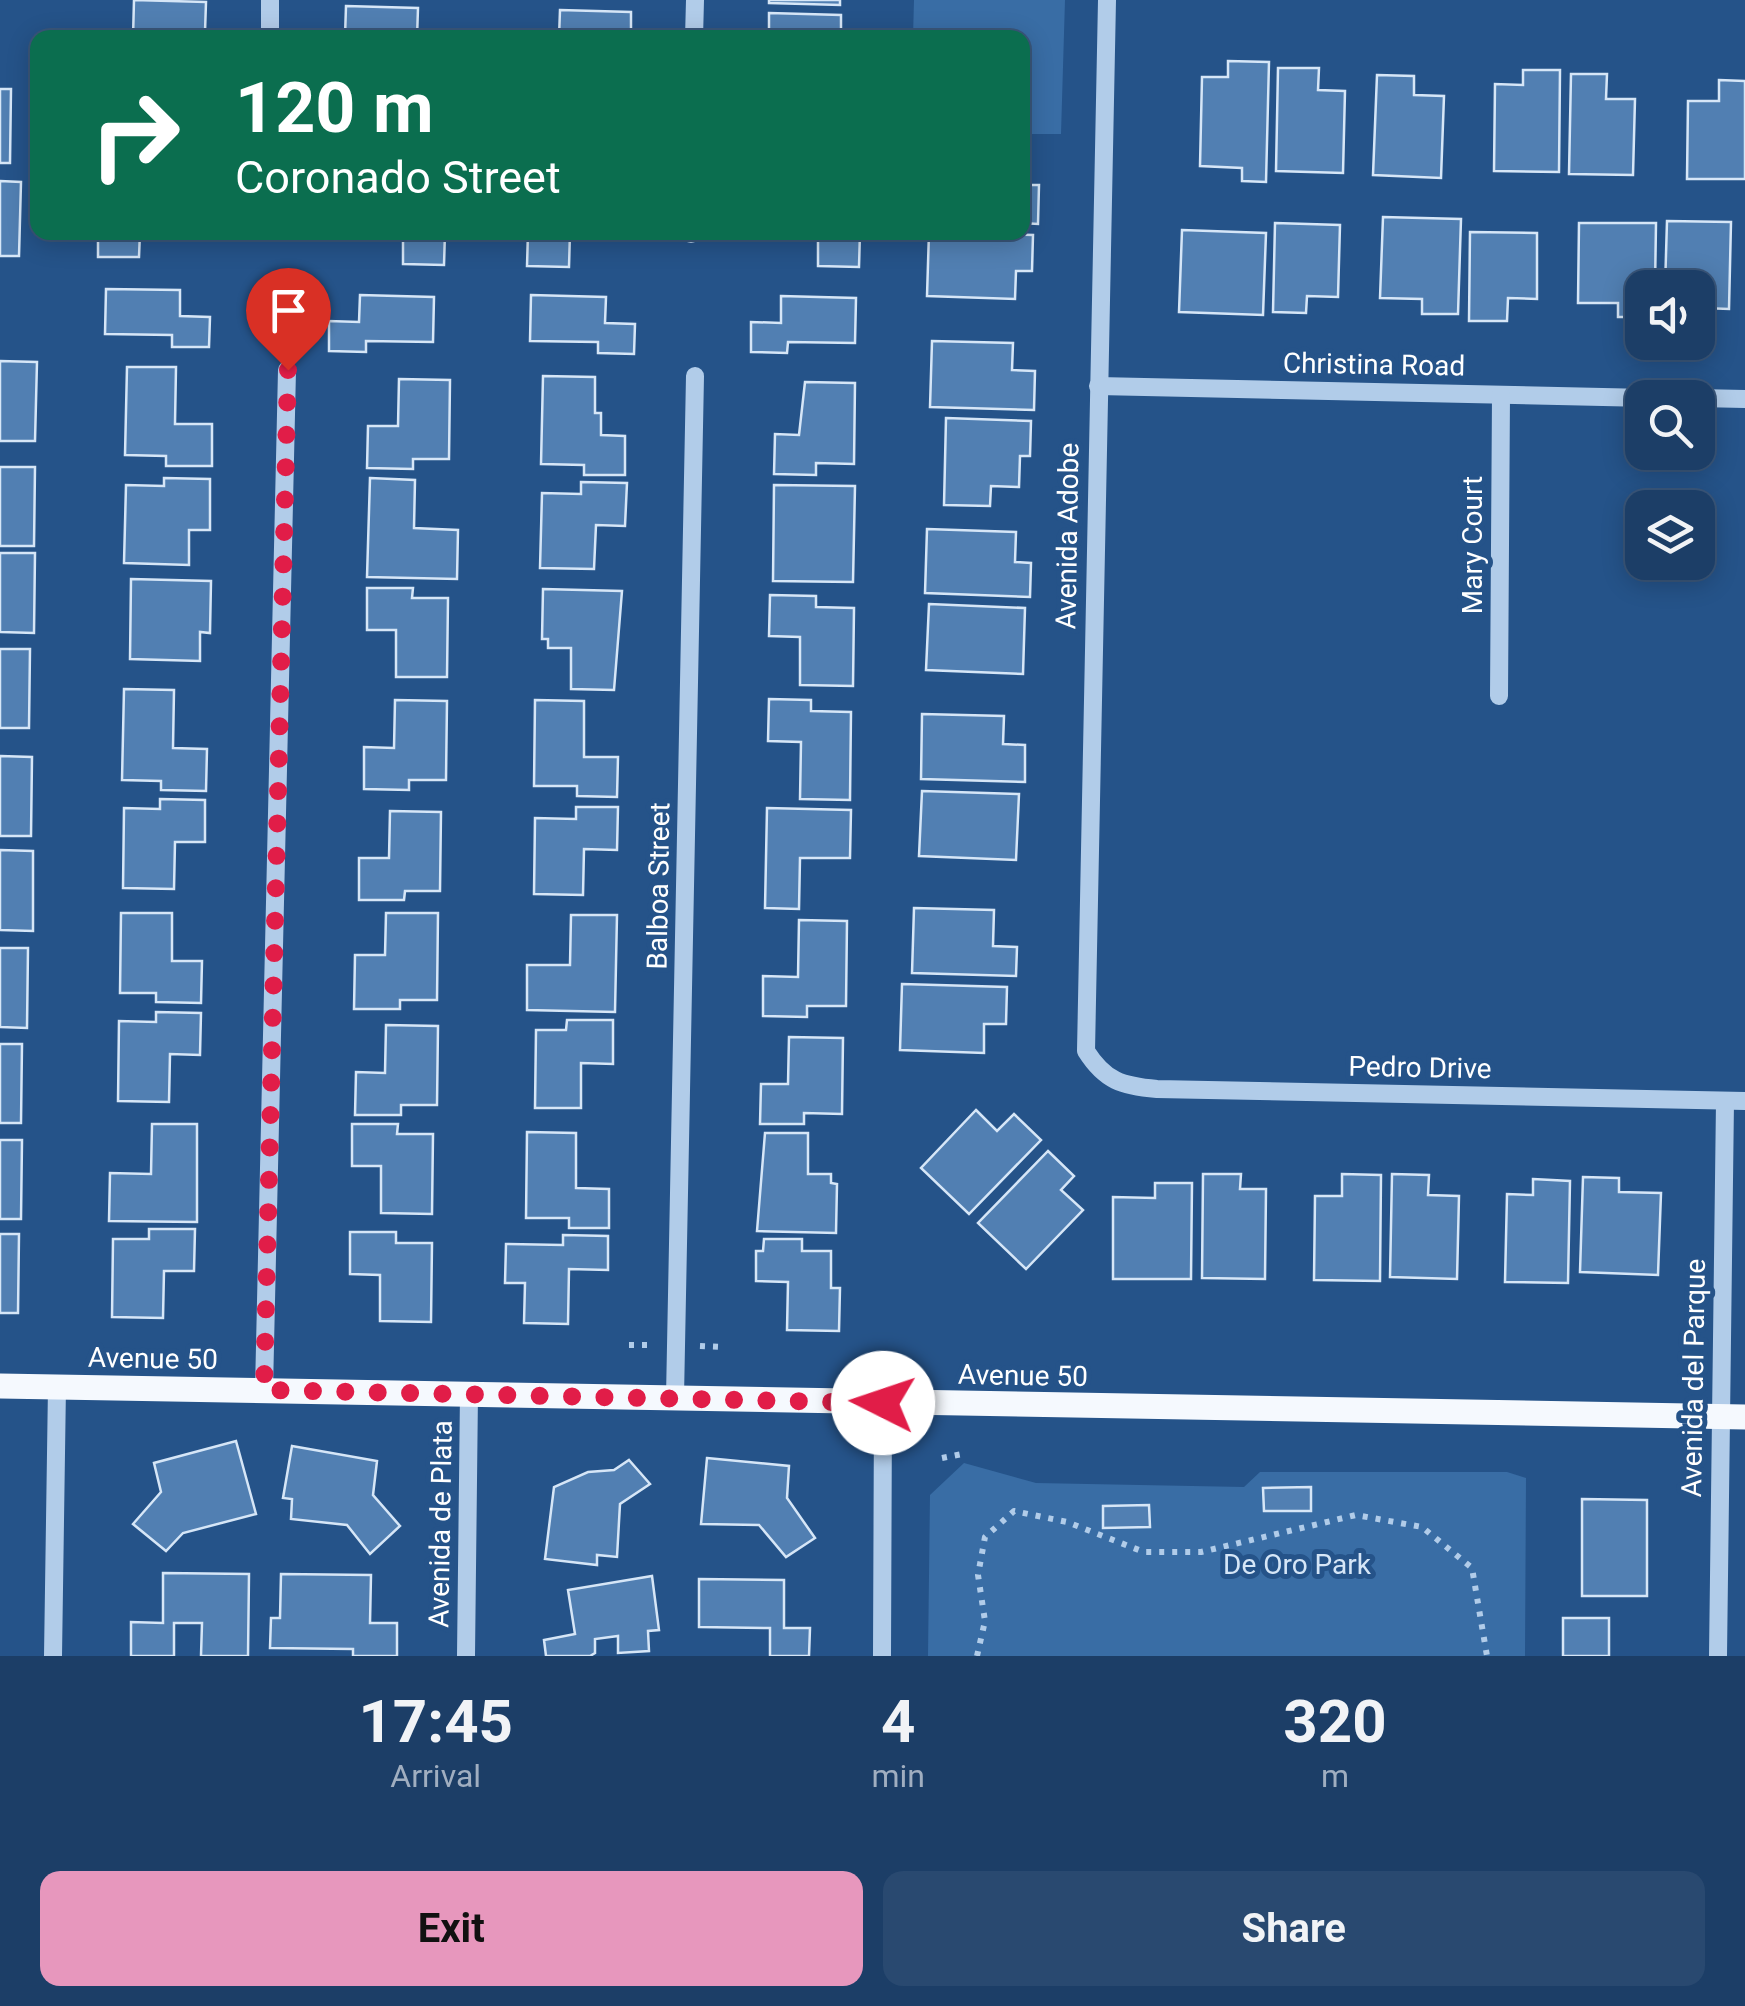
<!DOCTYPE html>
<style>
:root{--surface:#1c3e67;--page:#294970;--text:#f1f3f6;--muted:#a0aec0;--line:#3a577b;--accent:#e797bd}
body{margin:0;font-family:Roboto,sans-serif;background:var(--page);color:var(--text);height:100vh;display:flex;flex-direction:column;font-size:38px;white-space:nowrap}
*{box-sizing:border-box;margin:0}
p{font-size:32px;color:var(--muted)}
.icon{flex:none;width:55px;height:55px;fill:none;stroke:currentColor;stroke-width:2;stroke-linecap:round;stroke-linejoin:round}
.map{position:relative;height:1656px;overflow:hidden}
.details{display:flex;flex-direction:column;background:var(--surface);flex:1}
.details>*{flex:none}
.banner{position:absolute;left:30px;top:30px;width:1000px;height:210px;border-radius:20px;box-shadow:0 5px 25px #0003,0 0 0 2px var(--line);background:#0b6e4f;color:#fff;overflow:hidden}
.buttons{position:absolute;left:1625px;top:270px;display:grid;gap:20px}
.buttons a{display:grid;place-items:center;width:90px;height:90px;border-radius:20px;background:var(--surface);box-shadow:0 5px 25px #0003,0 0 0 2px var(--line);font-size:50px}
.pin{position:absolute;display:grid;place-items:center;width:85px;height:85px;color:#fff;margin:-102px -42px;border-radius:50% 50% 50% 0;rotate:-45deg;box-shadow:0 0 10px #0007}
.pin .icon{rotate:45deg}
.me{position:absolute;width:110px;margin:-55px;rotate:274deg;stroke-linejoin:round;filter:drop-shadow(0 0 8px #0008)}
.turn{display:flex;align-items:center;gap:35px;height:210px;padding:0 40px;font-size:45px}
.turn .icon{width:130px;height:130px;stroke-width:2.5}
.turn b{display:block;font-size:70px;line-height:85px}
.eta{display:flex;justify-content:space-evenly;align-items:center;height:170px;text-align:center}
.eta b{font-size:60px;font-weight:700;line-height:70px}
.primary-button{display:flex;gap:20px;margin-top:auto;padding:20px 40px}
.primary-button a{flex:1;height:115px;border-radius:20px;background:var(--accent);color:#111;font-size:40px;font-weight:700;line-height:115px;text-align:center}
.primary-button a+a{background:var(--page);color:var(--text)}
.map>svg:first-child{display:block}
.green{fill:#396da5}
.building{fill:#517fb2;stroke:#d6e6f7;stroke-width:2.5}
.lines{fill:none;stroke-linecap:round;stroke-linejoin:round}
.path{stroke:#b1cce9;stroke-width:6;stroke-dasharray:5 8;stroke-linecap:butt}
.minor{stroke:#b1cce9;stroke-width:18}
.major{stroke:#f5f9fe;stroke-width:25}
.route{stroke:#e11d48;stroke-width:18;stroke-dasharray:0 32.4}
.labels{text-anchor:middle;stroke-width:10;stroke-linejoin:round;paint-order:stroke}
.street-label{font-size:28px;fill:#fff;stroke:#255389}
.park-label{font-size:28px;fill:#d6e6f7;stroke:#255389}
</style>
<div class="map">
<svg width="1745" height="1656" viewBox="0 0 1745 1656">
<rect width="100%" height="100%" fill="#255389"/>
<g class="green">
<polygon points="914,0 1065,0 1061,134 1023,134 1022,38 913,37"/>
<polygon points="964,1463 1036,1483 1244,1487 1260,1472 1507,1472 1526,1478 1525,1656 928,1656 930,1495"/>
</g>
<g class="building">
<polygon points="134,0 206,2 205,32 133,38"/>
<polygon points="769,0 840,0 840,5 769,3"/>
<polygon points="346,6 418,8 417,38 345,37"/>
<polygon points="560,10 631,12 631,38 559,38"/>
<polygon points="769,13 841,15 841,38 769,38"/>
<polygon points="1228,61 1269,62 1266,182 1242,181 1242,168 1200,166 1202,77 1228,77"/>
<polygon points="1278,68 1319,68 1318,90 1345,91 1343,173 1276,171"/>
<polygon points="1523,70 1560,70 1559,172 1494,171 1495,84 1523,85"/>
<polygon points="1571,74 1607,74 1606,99 1635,99 1633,175 1569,174"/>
<polygon points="1377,75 1414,76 1414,95 1444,96 1441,178 1373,175"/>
<polygon points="1719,80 1745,81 1745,179 1687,179 1688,101 1719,101"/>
<polygon points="0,89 11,89 10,163 0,163"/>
<polygon points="0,181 21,182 19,256 0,256"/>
<polygon points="1022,185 1039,185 1038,224 1022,223"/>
<polygon points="1383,217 1461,219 1458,314 1422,314 1422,299 1380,298"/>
<polygon points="1667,221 1731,222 1729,309 1703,308 1702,324 1698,323 1698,288 1665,288"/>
<polygon points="1275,223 1340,225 1338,297 1307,296 1306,313 1273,312"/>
<polygon points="1579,223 1656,223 1655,288 1642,288 1642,317 1618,317 1618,303 1578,303"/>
<polygon points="1182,230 1266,233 1263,315 1179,312"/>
<polygon points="98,232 140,232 139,257 98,257"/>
<polygon points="403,232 445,232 444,265 403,264"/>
<polygon points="528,232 570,232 569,267 527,266"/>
<polygon points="818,232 860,232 859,267 818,266"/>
<polygon points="929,232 1033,235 1032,271 1016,271 1015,299 927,296"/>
<polygon points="1470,232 1537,233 1537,299 1508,298 1507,321 1469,321"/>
<polygon points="106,289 180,290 180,316 210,317 209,347 172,347 172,335 105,334"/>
<polygon points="360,295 434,297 433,342 366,341 366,352 329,351 329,321 359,322"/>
<polygon points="531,295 606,297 605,323 635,324 634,354 598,353 598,342 530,341"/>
<polygon points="781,296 856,298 855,343 788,342 787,353 751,352 751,322 781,323"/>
<polygon points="932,341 1013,343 1012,370 1035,371 1034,410 930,407"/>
<polygon points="0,361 37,362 35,441 0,441"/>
<polygon points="127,367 176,367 175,424 212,424 212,466 166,466 166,456 125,455"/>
<polygon points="543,376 595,377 595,413 601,413 601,435 625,436 625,475 584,475 584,465 541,464"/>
<polygon points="399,379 450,380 449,459 413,459 413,469 367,468 368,426 398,426"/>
<polygon points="805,382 855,383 854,464 816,463 816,475 774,474 775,434 799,435"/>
<polygon points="946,418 1031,421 1030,456 1020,456 1019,487 991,486 990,506 944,505"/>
<polygon points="0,467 35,467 34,546 0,546"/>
<polygon points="164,478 210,479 210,530 189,530 189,565 124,563 126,485 164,486"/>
<polygon points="370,478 415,480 414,528 458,530 457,579 367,577"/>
<polygon points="581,482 627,483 625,526 596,525 594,569 540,568 542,493 581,494"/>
<polygon points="774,485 855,486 853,582 773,581"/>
<polygon points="927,529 1016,532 1015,562 1031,563 1030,597 925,593"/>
<polygon points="0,553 35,553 34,633 0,632"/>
<polygon points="131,579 211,581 210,633 200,632 200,661 130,659"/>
<polygon points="367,588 413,588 412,598 448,598 447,677 396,677 396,630 367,630"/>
<polygon points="543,589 622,591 614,690 571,689 571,648 548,648 548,639 542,639"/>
<polygon points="770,595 816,596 816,607 854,608 853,686 800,685 800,637 769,636"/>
<polygon points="929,604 1025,608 1023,674 926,670"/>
<polygon points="0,649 30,649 29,728 0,728"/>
<polygon points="124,689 174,690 173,748 207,749 206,791 161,790 161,781 122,780"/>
<polygon points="769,699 811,700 811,711 851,712 850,800 800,799 801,742 768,741"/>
<polygon points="395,700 447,701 446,780 409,780 409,790 364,789 364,747 394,748"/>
<polygon points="535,700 584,701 584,757 618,757 617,797 577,796 577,786 534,786"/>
<polygon points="922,714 1004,716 1003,744 1025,745 1025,782 921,779"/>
<polygon points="0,756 32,757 31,836 0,836"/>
<polygon points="922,791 1019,794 1016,860 919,856"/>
<polygon points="160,799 205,800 205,842 175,842 174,889 123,888 124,808 160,809"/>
<polygon points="576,807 618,807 617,850 584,849 583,895 534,894 535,818 576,819"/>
<polygon points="767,808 851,810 850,858 800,858 799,909 765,908"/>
<polygon points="390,811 441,812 440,891 405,891 404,900 359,900 359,858 389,858"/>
<polygon points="0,850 33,851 33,931 0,930"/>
<polygon points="914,908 994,910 993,946 1017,947 1016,976 912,973"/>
<polygon points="121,913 172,913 172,961 202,961 201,1003 156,1002 156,993 120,993"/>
<polygon points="386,913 438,913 437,1000 400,1000 400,1009 354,1009 355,955 385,955"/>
<polygon points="571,915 617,915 615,1012 527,1010 527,965 570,965"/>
<polygon points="799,920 847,921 846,1006 807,1006 807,1017 763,1016 763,976 798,977"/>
<polygon points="0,948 28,948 27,1028 0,1027"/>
<polygon points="902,984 1007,987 1006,1024 984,1024 984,1053 900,1050"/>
<polygon points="156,1012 201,1013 200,1055 170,1054 169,1102 118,1101 119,1021 156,1022"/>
<polygon points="567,1020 613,1020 613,1064 581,1063 581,1108 535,1108 536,1030 566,1030"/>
<polygon points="386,1025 438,1026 437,1105 401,1105 401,1115 355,1115 356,1072 385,1073"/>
<polygon points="789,1037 843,1038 842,1114 804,1113 804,1124 760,1124 761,1084 788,1084"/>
<polygon points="0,1044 22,1044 21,1123 0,1123"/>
<polygon points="976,1110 997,1131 1014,1114 1041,1140 969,1214 921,1168"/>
<polygon points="152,1124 197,1124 197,1222 109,1221 110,1173 151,1174"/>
<polygon points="352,1124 398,1124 397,1134 433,1134 432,1214 381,1213 381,1166 352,1166"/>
<polygon points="527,1132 576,1133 576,1188 609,1189 609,1228 569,1228 569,1218 526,1218"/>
<polygon points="765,1133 808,1133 808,1174 831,1174 831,1183 837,1184 836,1233 757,1231"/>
<polygon points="0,1140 22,1140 21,1219 0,1219"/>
<polygon points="1048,1151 1074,1176 1061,1190 1083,1210 1026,1269 978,1223"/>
<polygon points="1203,1174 1241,1174 1240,1189 1266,1189 1265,1279 1202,1278"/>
<polygon points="1342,1174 1381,1175 1380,1281 1314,1280 1315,1196 1342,1196"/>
<polygon points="1392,1174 1429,1175 1428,1195 1459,1196 1457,1279 1390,1277"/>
<polygon points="1583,1177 1619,1178 1619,1192 1661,1193 1658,1275 1580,1272"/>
<polygon points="1533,1179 1570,1181 1568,1283 1505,1282 1507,1194 1533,1195"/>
<polygon points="1155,1183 1192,1183 1191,1279 1113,1279 1113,1197 1155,1198"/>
<polygon points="149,1229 195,1229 194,1271 164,1271 163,1318 112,1317 113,1239 149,1239"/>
<polygon points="350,1232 396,1232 396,1243 432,1243 431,1322 380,1321 380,1275 350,1274"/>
<polygon points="0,1234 19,1234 18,1313 0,1313"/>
<polygon points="563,1235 608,1236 608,1270 569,1269 568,1324 524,1323 525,1283 505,1283 506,1244 563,1245"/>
<polygon points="764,1239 802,1239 802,1251 831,1251 831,1288 840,1288 839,1331 787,1330 788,1282 756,1281 756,1251 763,1251"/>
<polygon points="236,1441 256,1514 183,1533 166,1551 133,1524 161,1492 154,1463"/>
<polygon points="292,1446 377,1461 373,1495 400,1526 370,1554 347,1525 291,1519 292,1499 283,1498"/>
<polygon points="707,1458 789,1466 787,1498 815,1538 786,1557 759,1525 701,1524"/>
<polygon points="629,1460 650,1484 620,1504 617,1557 597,1555 597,1565 545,1559 554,1487 588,1472 614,1470"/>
<polygon points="1311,1487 1311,1511 1264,1511 1263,1488"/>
<polygon points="1582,1499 1647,1500 1647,1596 1582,1596"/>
<polygon points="1149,1505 1150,1527 1103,1528 1103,1506"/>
<polygon points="163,1573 249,1574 248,1656 201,1656 202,1623 174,1623 174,1656 131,1656 131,1622 163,1623"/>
<polygon points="281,1574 371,1575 370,1623 397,1623 397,1656 353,1656 353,1649 270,1648 271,1618 280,1618"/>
<polygon points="652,1576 659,1630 648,1631 649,1651 618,1653 618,1636 595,1639 595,1653 590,1656 546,1656 544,1640 575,1634 568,1590"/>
<polygon points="699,1579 784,1580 784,1628 810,1628 809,1656 770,1656 770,1628 699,1627"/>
<rect x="1563" y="1618" width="46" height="38"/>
</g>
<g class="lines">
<g class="path">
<polyline points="629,1345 653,1345"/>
<polyline points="700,1346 721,1347"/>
<polyline points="942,1458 962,1454"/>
<polyline points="977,1656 985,1621 978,1575 985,1537 1014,1511 1067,1522 1144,1552 1201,1552 1356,1515 1422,1527 1472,1568 1487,1656"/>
</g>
<g class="minor">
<path d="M1107 0 1086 1051C1105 1081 1122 1086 1157 1089L1745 1101"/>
<polyline points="270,38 270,0"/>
<polyline points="694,38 695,0"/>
<polyline points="691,234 691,232"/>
<polyline points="1098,386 1648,398"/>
<polyline points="1698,398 1745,399"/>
<polyline points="1499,696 1501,395"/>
<polyline points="264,1390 287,370"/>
<polyline points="675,1397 695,376"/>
<polyline points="53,1656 57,1386"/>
<polyline points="466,1656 469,1393"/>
<polyline points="882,1656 883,1403"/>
<polyline points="1718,1656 1725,1101"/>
</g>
<polyline class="major" points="0,1386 1745,1417"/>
</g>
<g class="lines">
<polyline class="route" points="288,370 264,1390 883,1403"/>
</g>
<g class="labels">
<g class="street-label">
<text transform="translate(1374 364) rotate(1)" y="10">Christina Road</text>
<text transform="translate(1067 536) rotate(-89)" y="10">Avenida Adobe</text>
<text transform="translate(1472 545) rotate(-90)" y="10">Mary Court</text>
<text transform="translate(658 886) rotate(-89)" y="10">Balboa Street</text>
<text transform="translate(1420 1067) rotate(1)" y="10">Pedro Drive</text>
<text transform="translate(153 1358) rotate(1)" y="10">Avenue 50</text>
<text transform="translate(1023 1375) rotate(1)" y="10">Avenue 50</text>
<text transform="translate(1693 1378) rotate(-89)" y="10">Avenida del Parque</text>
<text transform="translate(440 1524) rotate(-89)" y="10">Avenida de Plata</text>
</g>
<g class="park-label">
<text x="1297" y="1574">De Oro Park</text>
</g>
</g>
</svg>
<div class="buttons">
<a><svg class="icon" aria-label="sound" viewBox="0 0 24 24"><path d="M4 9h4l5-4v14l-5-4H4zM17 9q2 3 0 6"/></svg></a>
<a><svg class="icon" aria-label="search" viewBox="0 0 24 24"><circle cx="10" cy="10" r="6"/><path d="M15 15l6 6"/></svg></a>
<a><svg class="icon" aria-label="layers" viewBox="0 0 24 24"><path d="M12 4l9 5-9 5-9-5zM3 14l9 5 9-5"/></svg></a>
</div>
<div class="pin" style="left:288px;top:370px;background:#d93025"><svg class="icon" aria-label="arrive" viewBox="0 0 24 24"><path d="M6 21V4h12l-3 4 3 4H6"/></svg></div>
<svg class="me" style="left:883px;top:1403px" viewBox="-20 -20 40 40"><circle r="19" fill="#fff"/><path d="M0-13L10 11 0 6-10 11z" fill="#e11d48"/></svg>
<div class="banner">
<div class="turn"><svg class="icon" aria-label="right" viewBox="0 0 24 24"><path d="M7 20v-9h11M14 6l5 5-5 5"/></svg><div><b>120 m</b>Coronado Street</div></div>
</div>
</div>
<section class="details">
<div class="eta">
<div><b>17:45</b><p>Arrival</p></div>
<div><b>4</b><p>min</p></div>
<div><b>320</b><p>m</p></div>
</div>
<div class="primary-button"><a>Exit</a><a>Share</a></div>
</section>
